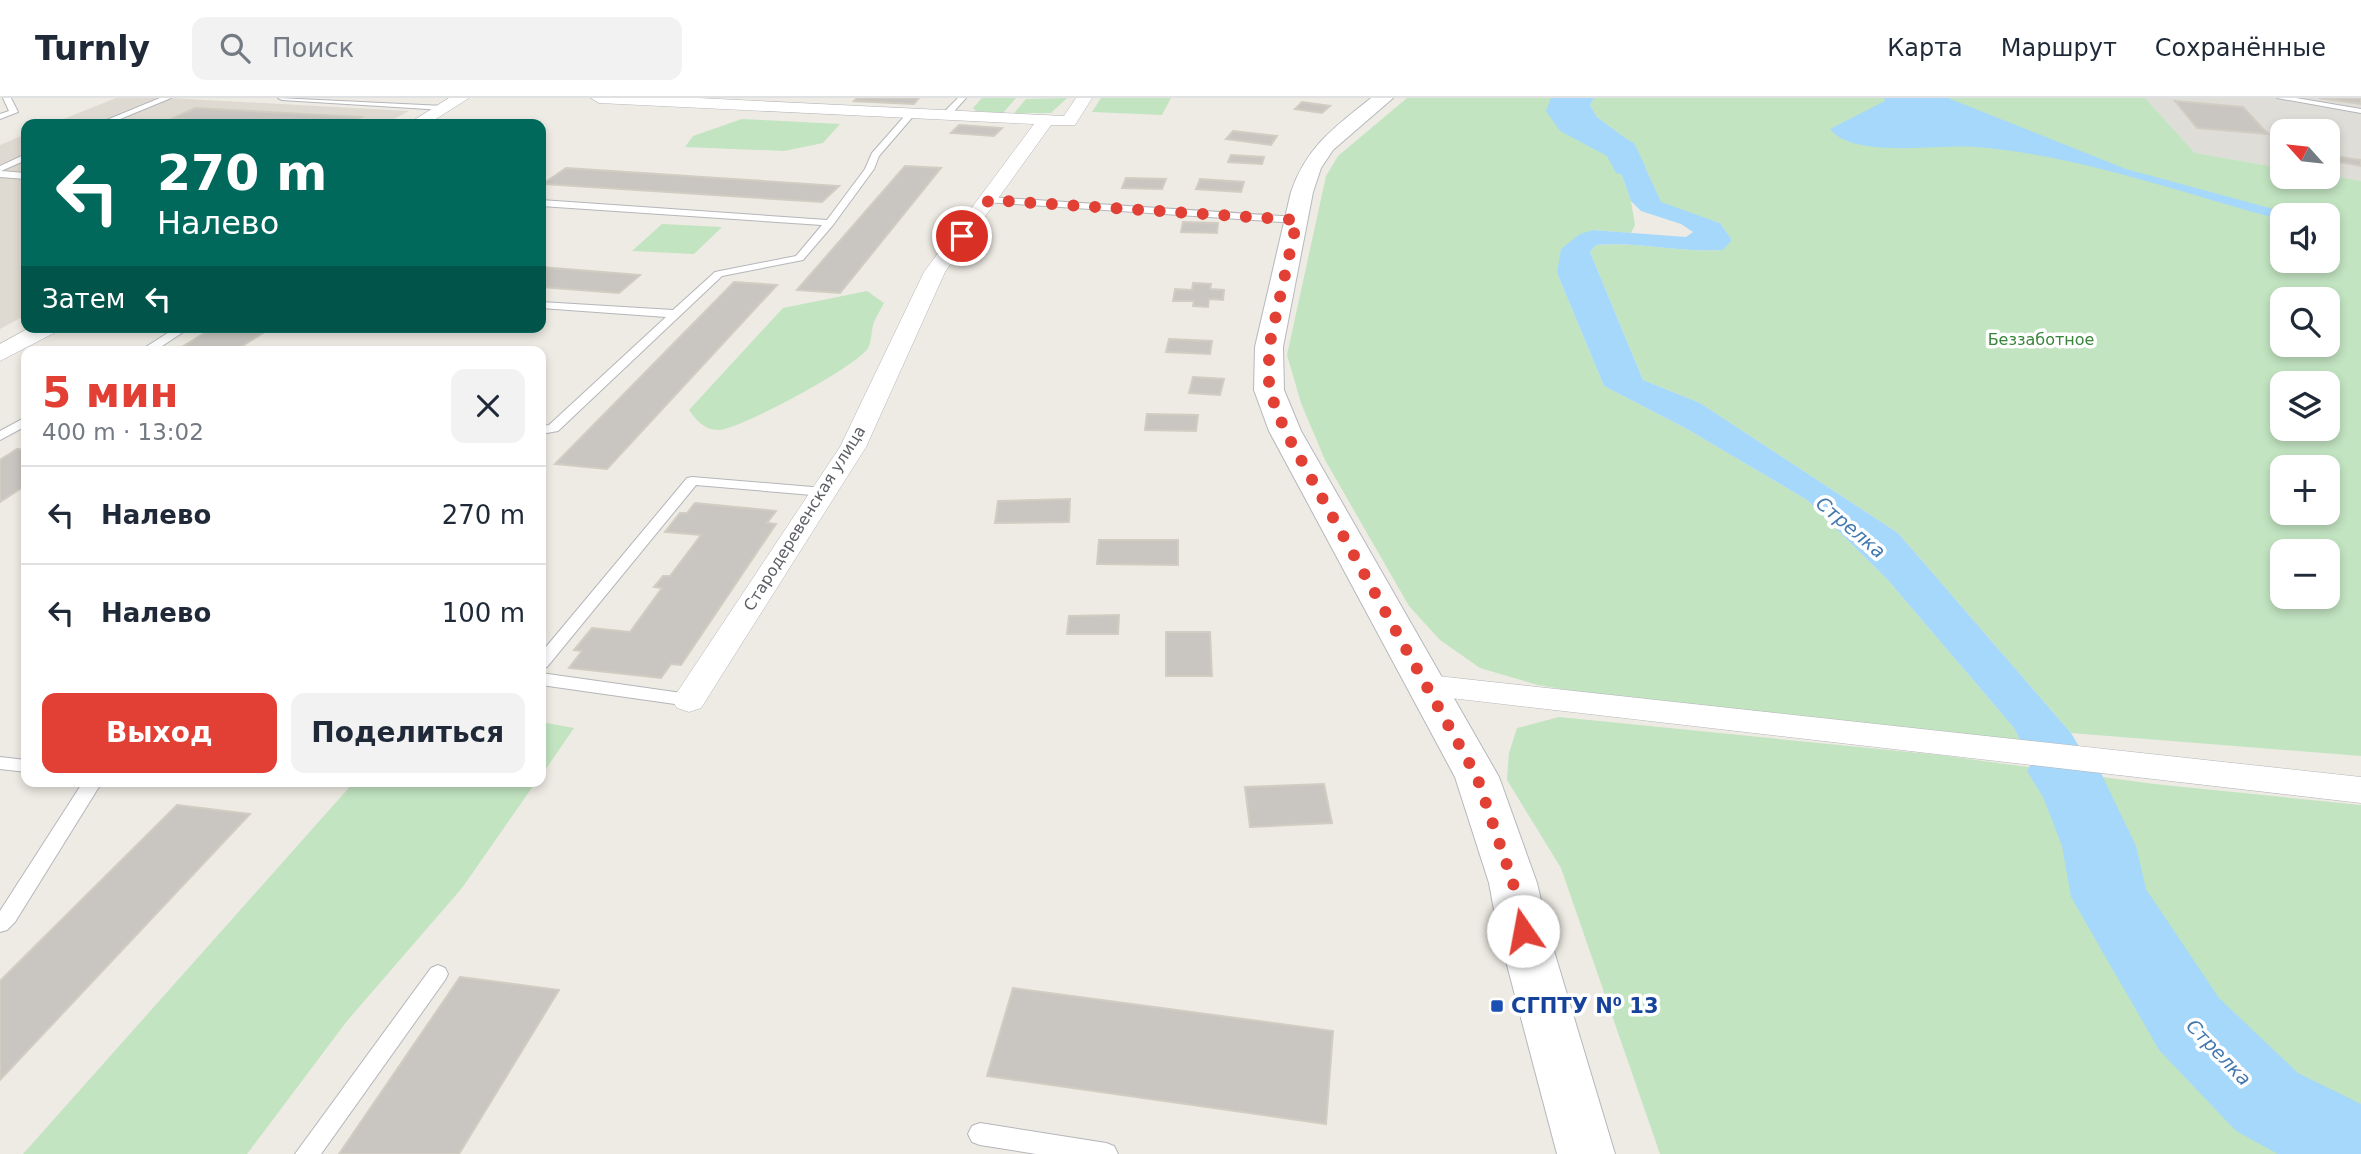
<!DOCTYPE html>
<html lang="ru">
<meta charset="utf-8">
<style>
:root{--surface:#fff;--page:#f2f2f3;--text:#1f2937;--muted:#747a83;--line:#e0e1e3;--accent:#e23f35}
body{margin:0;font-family:"DejaVu Sans",sans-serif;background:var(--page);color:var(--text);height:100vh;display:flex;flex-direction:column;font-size:26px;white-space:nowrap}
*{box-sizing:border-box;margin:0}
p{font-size:23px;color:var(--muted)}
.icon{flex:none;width:38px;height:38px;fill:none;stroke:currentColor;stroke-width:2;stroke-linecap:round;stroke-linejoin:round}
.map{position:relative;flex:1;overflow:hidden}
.details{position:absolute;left:21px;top:248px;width:525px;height:441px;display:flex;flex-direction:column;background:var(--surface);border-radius:14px;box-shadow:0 4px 10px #0003}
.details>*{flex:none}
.guide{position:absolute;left:21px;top:21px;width:525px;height:214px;border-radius:14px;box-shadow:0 4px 10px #0003;background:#00695c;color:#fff;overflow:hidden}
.needle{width:46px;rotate:297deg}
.controls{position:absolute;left:2270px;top:21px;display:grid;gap:14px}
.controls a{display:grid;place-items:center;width:70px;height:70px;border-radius:14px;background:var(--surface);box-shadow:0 4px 10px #0003;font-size:35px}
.pin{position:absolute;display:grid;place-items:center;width:60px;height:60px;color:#fff;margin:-30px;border:4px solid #fff;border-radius:50%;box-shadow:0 2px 7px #0007}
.me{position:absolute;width:77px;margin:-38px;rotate:348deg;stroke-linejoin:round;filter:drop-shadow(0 0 5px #0008)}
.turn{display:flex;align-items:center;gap:24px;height:147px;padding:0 21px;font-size:32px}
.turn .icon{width:91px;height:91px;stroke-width:2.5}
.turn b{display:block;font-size:49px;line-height:60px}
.then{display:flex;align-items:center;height:66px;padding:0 21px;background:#0003;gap:14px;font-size:26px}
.round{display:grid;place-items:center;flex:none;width:74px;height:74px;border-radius:14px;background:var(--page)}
.summary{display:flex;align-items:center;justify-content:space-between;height:119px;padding:0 21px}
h1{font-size:42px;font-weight:600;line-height:52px;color:var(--accent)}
.button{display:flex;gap:14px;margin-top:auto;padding:14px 21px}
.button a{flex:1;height:80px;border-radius:14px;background:var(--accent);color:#fff;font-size:28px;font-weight:600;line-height:80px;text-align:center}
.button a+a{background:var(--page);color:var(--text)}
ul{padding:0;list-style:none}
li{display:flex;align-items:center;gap:21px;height:98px;padding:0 21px;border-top:2px solid var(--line)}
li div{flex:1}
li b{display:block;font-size:26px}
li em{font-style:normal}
header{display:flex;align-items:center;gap:42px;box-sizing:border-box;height:98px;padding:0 35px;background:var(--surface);border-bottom:2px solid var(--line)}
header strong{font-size:33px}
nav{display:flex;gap:38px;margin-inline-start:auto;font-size:24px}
.search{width:490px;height:63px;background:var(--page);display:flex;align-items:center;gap:18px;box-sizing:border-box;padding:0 24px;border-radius:14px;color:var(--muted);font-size:26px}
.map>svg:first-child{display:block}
.industrial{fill:#dfddd8}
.education{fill:#dedad2}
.green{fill:#c2e4c1;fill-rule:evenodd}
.water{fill:#a6d8fb}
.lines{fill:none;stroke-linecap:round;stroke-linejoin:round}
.river{fill:#a6d8fb;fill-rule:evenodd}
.building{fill:#c9c6c1;stroke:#d2cdc2;stroke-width:2}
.lane-casing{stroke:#b4b6ba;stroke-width:2}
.street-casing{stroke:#b4b6ba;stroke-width:1}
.secondary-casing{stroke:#b5b8bd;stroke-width:2}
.lane{fill:#fff;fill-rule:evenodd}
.street{fill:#fff;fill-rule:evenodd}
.secondary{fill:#fff;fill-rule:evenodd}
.route{stroke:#e23f35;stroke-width:12;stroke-dasharray:0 21.6}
.transit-dot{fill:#1a4fb4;stroke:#fff;stroke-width:2.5}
.labels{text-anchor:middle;stroke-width:7;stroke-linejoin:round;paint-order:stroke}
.far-park-label{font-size:16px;fill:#39853b;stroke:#fff}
.far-street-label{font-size:16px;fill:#5c5f64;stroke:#fff}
.water-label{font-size:19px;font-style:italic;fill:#4378ad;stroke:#fff}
.near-transit-label{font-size:21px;font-weight:bold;fill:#164399;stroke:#fff;text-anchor:start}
</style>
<header>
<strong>Turnly</strong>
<div class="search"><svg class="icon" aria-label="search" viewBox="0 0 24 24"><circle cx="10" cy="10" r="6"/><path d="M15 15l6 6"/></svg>Поиск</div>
<nav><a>Карта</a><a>Маршрут</a><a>Сохранённые</a></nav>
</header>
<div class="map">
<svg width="2361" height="1056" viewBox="0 0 2361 1056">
<rect width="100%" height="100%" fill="#eeebe4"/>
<polygon class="industrial" points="2145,0 2361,0 2361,83 2328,77 2328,33 2282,33 2282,70 2195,55"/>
<g class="education">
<polygon points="116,0 170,0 409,13 384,26 51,26"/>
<polygon points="26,36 26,217 0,231 0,47"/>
</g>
<g class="green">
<polygon points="982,0 1016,0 1003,15 976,13 973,10"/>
<polygon points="1067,0 1051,15 1014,15 1026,1"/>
<polygon points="1101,0 1171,0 1162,17 1092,14"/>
<polygon points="1407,0 1571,0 1567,5 1586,40 1616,60 1631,103 1635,127 1631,135 1593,132 1557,175 1604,288 1687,331 1807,402 1887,481 2014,630 2021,644 1602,598 1538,587 1480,570 1440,542 1409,508 1325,362 1301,305 1287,257 1326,78 1338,58"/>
<path d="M1594 0H2145L2195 55 2282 70V79L2328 77 2361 83V658L2071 635 1898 435 1700 305 1643 282 1590 154 1596 147C1638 143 1680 155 1722 152L1732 142 1720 125 1661 105 1635 47 1597 19 1590 7ZM2282 117H2328V163H2282ZM2282 201H2328V247H2282ZM2282 285H2328V331H2282ZM2282 369H2328V415H2282ZM2282 453H2328V499H2282Z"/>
<polygon points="742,21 840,26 823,45 784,53 685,49 693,38"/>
<polygon points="662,126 722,129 694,156 632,153"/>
<path d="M867 193 884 205C881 211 877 217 874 224 871 232 872 243 868 250 858 268 737 333 718 332 704 332 696 322 689 312L783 210Z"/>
<polygon points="1559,619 1939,657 2154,686 2361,707 2361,1056 1660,1056 1561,770 1507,682 1509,655 1517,630"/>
<polygon points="541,624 574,630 541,678"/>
<polygon points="354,684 536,684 462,790 347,923 247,1056 23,1056"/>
</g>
<g class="water">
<path d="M1571 0H1594L1590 7 1597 19 1635 47 1661 104 1720 125 1732 142 1723 152C1680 155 1638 143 1596 147L1590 154 1643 282 1700 305 1898 435 2071 635 2130 735 2098 747 2043 689 2014 630 1887 481 1807 402 1687 331 1604 288 1557 175 1561 151 1580 136 1593 132 1686 139 1693 134 1681 126 1641 113 1631 103 1616 60 1586 40 1566 20 1567 5Z"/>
<path d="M1884 0H1948L2126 71 2295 117H2282V122C2181 95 2079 57 1975 49 1939 46 1853 61 1830 31L1885 3Z"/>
</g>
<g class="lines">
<g class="river">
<polygon points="1551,0 1586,0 1578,12 1584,19 1634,45 1645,68 1640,75 1628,78 1616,75 1607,58 1560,33 1546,13"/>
<polygon points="2062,648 2087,655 2100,673 2136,748 2146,791 2219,900 2298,975 2361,1006 2361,1056 2278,1056 2236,1033 2159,952 2071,799 2062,748 2043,699 2027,673 2037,655"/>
</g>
</g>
<g class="building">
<polygon points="857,0 919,0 914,6 854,3"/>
<polygon points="2319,0 2361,0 2361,6"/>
<polygon points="2175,3 2243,9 2268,36 2197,30"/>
<polygon points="1302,4 1330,8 1322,15 1295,11"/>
<polygon points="195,10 361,19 347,26 214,24 183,26 192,22 171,21"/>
<polygon points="959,27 1002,30 994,38 951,35"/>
<polygon points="1233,33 1277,38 1271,47 1226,41"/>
<polygon points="1231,57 1264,59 1262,66 1228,64"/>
<polygon points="2328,57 2361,62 2361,68 2328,62"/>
<polygon points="905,68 941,70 840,195 797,192"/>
<polygon points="566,70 839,88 822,104 543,86"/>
<polygon points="1126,80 1166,81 1162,91 1122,90"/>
<polygon points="1200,81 1244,84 1241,94 1196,91"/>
<polygon points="1183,124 1218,125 1217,135 1181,134"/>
<polygon points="541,169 640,177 619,195 541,189"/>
<polygon points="734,184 777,187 607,371 555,366"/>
<polygon points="1193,185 1211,186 1210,191 1224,192 1223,202 1209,201 1208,209 1193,208 1194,203 1173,203 1175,191 1192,192"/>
<polygon points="214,229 272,229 233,254 174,254"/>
<polygon points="1169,241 1212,243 1210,256 1166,254"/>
<polygon points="1193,279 1224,281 1220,297 1189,295"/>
<polygon points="1147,316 1198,317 1196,333 1145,332"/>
<polygon points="17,351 26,352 26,387 0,404 0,362"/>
<polygon points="1070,401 1069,424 995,425 998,403"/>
<polygon points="695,405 776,413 767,425 776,426 681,567 671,566 661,580 569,570 582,553 574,552 592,530 630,534 662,490 654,489 663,478 670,478 701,437 665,434 680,415 687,415"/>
<polygon points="1099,442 1178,442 1178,467 1097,466"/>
<polygon points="1119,517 1118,536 1067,536 1069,518"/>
<polygon points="1166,534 1210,534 1212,578 1166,578"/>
<polygon points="1324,686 1332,725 1250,729 1245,689"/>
<polygon points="177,707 250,716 0,982 0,883"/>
<polygon points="460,879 559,892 459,1056 339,1056"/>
<polygon points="1013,890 1333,933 1326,1026 987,978"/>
</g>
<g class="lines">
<g class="lane-casing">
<g id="lane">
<polygon points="3,0 11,0 18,14 0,21 0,16 9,13"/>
<polygon points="160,0 171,0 108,26 97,26"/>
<polygon points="278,0 444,8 448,10 444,12 282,2"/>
<polygon points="958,0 966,0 949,19 943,19 943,15"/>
<polygon points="2277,0 2296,0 2361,11 2361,15"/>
<polygon points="909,13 916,15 879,58 874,71 833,127 803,162 722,178 558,333 541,336 541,328 549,327 666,219 541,210 541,204 673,212 715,174 796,158 822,127 541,108 541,102 827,122 865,71 872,55"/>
<polygon points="26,56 26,62 1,73 26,75 26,81 0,79 0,68"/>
<polygon points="989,99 1297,119 1302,122 1297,125 986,104 984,102"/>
<polygon points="177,229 191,229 153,254 138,254"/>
<polygon points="26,319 26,328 0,342 0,333"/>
<polygon points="692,379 824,390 831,394 824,398 696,387 547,569 541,570 541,555 687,380"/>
<polygon points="541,575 689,596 695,598 697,602 695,606 689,608 541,587"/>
<polygon points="0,659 26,662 26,674 0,671"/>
<polygon points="83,684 102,684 15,824 7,832 0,834 0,813"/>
<polygon points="438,867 445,870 448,876 445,882 321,1056 295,1056 431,870"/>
<polygon points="980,1025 1106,1045 1114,1048 1118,1056 1036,1056 980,1047 972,1044 968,1036 972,1028"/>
</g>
</g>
<g class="street-casing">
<g id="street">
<polygon points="449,0 469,0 428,26 408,26"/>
<polygon points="591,0 698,0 1064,18 1076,0 1092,0 1075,27 1051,27 945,174 866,349 701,610 689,614 677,610 672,602 840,349 924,174 1034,26 599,5"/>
<polygon points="31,229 59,229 56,234 0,263 0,246"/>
<polygon points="1428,577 2361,679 2361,705 1416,596 1411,588 1416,580"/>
</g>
</g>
<g class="secondary-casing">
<path id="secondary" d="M1371 0H1393L1333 52 1321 70 1313 94 1283 249 1284 292 1301 333 1499 679 1537 785 1548 833 1615 1056H1557L1498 833 1489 785 1455 679 1269 333 1254 292 1255 249 1291 94C1307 48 1334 30 1371 0Z"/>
</g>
<use href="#lane" class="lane"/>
<use href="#street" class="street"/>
<use href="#secondary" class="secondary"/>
</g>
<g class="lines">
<polyline class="route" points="962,138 989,102 1297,122 1269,249 1269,292 1285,333 1477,679 1513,785 1523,833"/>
</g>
<rect class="transit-dot" x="1490" y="901" width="14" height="14" rx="3.5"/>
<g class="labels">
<g class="far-park-label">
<text x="2041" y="247">Беззаботное</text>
</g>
<g class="far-street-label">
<text transform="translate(804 420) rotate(-58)" y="6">Стародеревенская улица</text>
</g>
<g class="water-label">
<text transform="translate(1851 429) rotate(40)" y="7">Стрелка</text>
<text transform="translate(2219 954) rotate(46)" y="7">Стрелка</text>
</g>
<g class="near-transit-label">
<text x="1511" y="915">СГПТУ N⁰ 13</text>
</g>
</g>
</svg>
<div class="controls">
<a><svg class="needle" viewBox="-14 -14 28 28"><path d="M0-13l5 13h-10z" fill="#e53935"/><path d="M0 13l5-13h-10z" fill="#747a83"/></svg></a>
<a><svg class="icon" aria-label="sound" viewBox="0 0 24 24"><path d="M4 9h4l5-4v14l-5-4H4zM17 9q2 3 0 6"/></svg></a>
<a><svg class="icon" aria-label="search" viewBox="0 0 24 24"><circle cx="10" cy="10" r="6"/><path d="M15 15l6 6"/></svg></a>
<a><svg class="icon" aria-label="layers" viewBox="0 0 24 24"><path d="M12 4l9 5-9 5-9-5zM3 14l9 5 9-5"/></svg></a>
<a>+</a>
<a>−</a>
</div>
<div class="pin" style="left:962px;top:138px;background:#d93025"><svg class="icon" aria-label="arrive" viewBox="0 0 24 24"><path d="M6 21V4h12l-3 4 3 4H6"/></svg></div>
<svg class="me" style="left:1523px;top:833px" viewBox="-20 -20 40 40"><circle r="19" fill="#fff"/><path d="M0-13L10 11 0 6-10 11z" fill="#e23f35"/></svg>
<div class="guide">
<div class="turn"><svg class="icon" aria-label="left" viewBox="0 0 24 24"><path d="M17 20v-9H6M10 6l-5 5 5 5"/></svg><div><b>270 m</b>Налево</div></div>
<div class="then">Затем<svg class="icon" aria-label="left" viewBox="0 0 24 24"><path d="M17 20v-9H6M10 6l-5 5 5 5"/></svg></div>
</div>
<section class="details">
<div class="summary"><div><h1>5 мин</h1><p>400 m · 13:02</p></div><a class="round"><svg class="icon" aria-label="close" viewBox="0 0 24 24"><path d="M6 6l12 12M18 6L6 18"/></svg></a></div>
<ul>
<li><svg class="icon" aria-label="left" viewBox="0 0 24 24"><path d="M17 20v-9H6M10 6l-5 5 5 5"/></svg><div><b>Налево</b></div><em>270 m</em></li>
<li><svg class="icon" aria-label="left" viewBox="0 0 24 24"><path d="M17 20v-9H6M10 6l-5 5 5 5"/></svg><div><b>Налево</b></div><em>100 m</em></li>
</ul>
<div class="button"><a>Выход</a><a>Поделиться</a></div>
</section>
</div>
